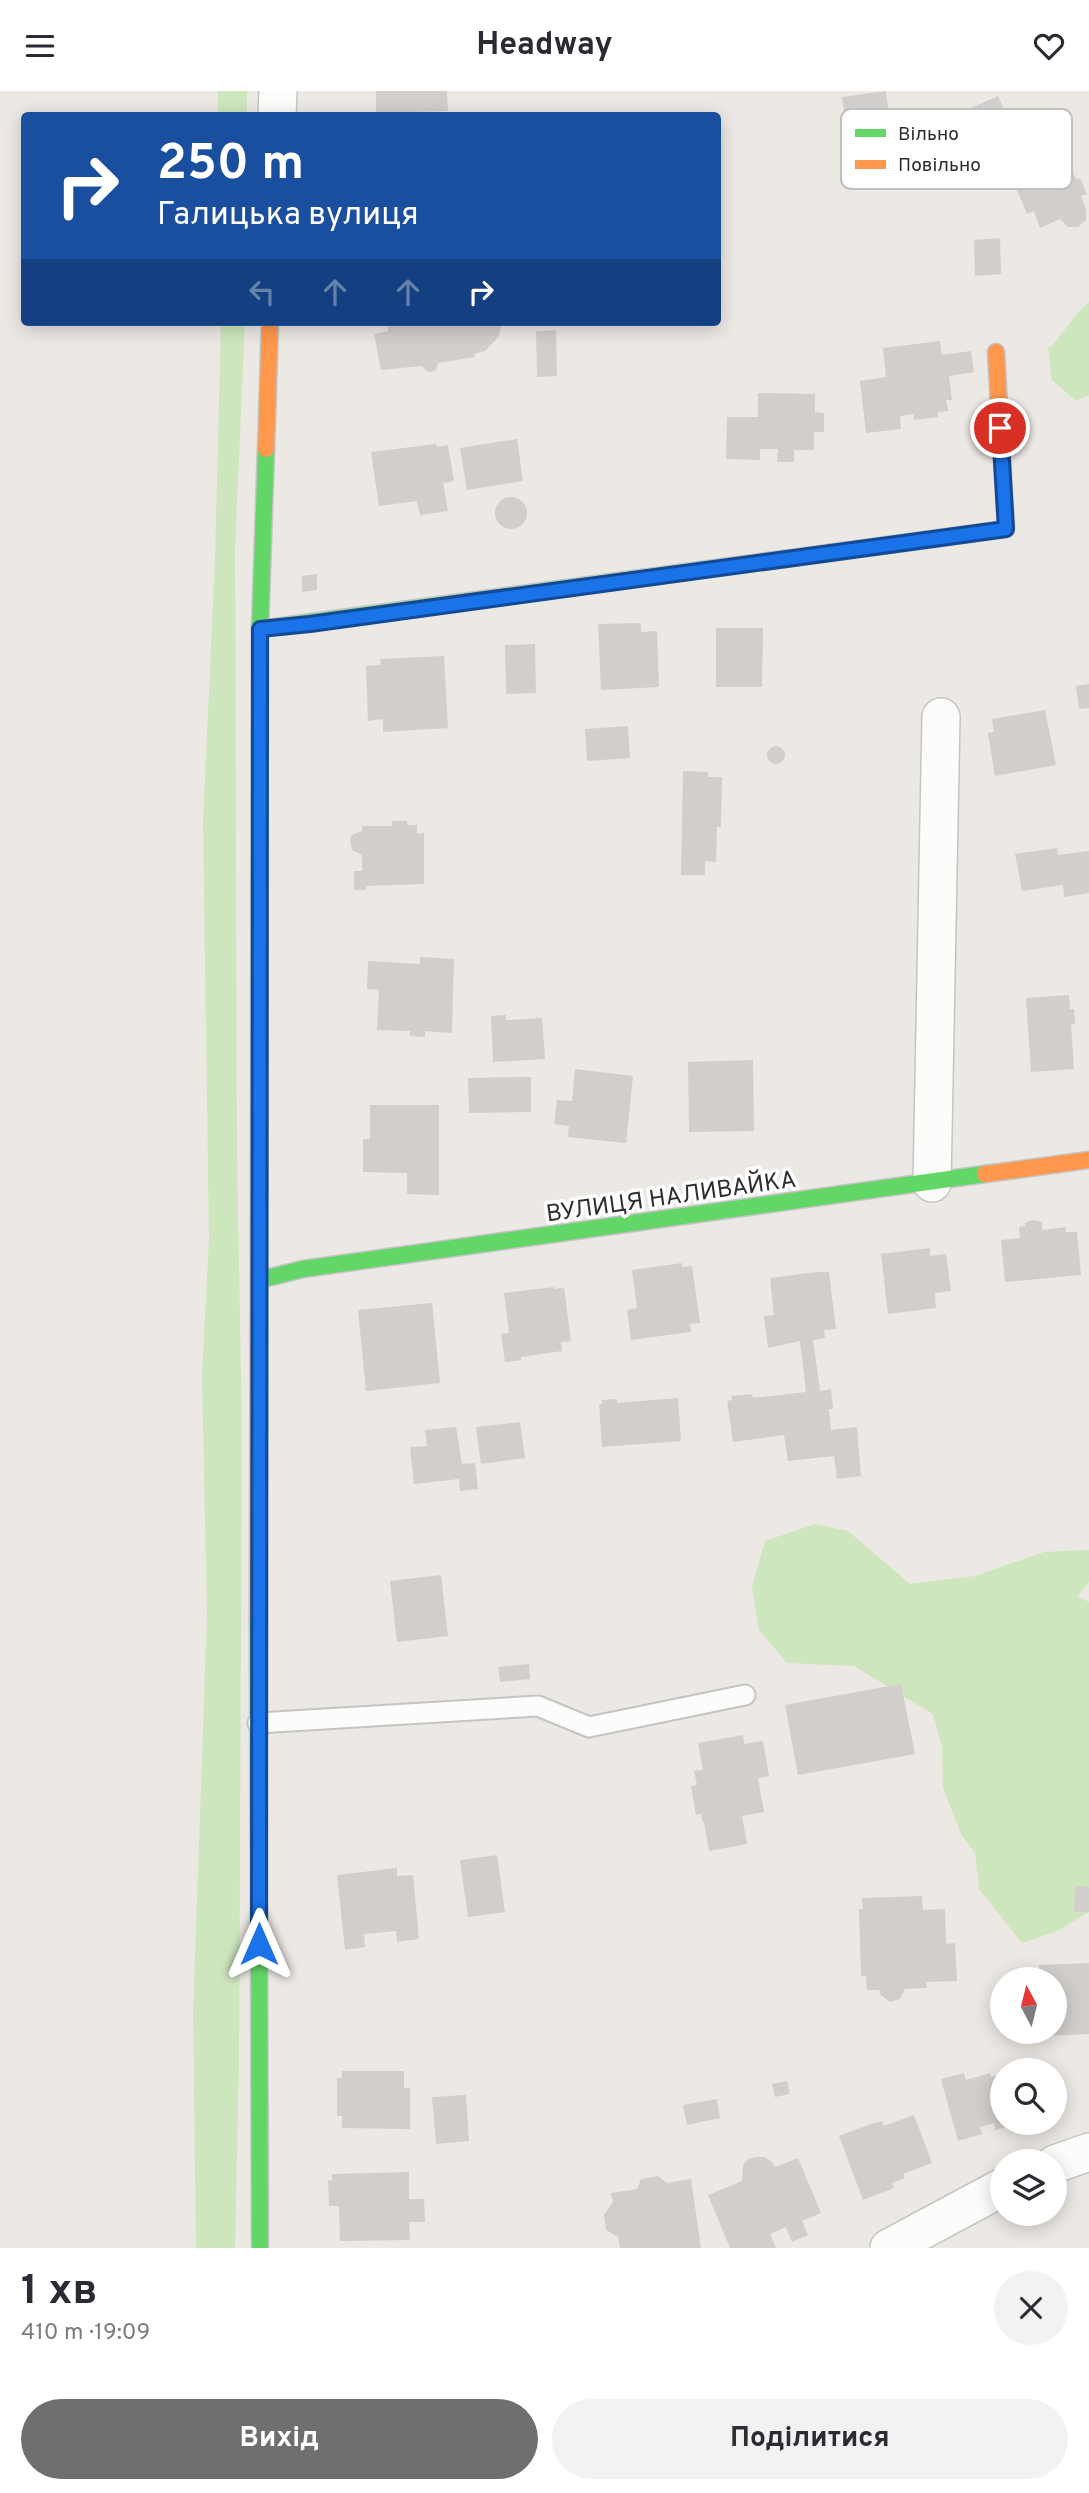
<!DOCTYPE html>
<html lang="uk">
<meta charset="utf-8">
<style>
:root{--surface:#fff;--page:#f2f2f3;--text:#2b2b33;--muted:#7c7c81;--accent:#706f6e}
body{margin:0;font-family:Overpass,sans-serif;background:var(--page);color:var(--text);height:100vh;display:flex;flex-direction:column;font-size:26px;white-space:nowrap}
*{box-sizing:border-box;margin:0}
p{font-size:23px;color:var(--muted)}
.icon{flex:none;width:38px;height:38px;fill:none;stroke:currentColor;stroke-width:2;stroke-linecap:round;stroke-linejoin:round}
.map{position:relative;height:2157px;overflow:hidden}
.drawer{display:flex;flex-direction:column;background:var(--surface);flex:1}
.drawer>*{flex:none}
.top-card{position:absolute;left:21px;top:21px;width:700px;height:214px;border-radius:7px;box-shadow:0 4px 18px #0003;background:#1a4fa0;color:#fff;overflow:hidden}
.needle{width:46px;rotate:353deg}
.tools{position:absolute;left:990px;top:1876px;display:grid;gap:14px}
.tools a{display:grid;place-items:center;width:77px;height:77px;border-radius:50%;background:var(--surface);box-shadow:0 4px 18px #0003;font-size:35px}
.pin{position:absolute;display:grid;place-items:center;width:60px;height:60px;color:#fff;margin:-30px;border:4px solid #fff;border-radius:50%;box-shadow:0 2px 7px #0007}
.me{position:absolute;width:77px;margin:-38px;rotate:0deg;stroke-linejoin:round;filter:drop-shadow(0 0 5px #0008)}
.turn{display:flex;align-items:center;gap:24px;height:147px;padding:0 21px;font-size:32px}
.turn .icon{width:91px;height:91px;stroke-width:2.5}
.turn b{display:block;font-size:49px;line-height:60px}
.lanes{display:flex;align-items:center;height:66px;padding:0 21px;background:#0003;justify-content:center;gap:35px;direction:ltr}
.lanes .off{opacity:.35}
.round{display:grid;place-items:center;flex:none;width:74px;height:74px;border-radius:37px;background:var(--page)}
.head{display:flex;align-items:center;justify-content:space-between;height:119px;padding:0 21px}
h1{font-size:42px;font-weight:700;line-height:52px}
.primary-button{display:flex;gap:14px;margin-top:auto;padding:14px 21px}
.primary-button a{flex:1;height:80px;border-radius:42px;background:var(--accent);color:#fff;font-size:28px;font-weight:700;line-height:80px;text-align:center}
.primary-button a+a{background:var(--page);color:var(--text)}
header{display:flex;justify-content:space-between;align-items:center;height:91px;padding:0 21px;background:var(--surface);font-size:32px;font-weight:700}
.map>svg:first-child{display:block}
.green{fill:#cee6be}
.building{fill:#d1cecb}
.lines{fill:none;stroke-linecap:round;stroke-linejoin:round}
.lane-casing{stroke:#c5c4c5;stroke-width:23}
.street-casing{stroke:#c5c4c5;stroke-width:40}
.fast-casing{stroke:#c5c4c5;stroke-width:19}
.slow-casing{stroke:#c5c4c5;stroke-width:19}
.lane{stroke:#fcfcfb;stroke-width:19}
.street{stroke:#fcfcfb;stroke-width:37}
.fast{stroke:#63d668;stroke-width:16}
.slow{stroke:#ff974d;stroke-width:16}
.route-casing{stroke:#114b97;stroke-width:18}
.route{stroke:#1a73e8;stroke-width:12}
.labels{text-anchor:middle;stroke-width:7;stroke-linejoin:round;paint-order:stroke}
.street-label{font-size:24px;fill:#2e2e2e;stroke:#fff}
.key{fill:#fff;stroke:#c0c0c0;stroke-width:2}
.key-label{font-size:19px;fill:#2e2e2e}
</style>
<header><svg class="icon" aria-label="menu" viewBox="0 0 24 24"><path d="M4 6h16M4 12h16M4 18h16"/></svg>Headway<svg class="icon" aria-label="heart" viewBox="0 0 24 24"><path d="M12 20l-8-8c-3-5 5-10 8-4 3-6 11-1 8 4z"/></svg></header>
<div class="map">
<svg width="1089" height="2157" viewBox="0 0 1089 2157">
<rect width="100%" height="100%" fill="#ece8e4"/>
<g class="green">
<rect x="218" y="0" width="29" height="24"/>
<polygon points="1089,211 1089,304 1076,310 1052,289 1048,256 1053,254 1080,219"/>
<polygon points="221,231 245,231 235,458 237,1060 242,1338 239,1973 235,2157 196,2157 193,1921 207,1524 202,1286 209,1148 203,732 215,468"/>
<polygon points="815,1433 848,1440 910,1493 975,1485 1044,1461 1089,1459 1089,1491 1077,1505 1089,1511 1089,1821 1057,1840 1022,1852 979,1798 975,1762 962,1745 943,1697 942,1656 933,1623 854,1575 787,1572 759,1539 752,1496 765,1450"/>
</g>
<g class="building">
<polygon points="376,0 447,0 448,20 376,22"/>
<polygon points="886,0 893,55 849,60 842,6"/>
<polygon points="998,5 1011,35 986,46 973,16"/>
<polygon points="1068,69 1076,88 1080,87 1087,103 1081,105 1086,118 1086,129 1078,136 1068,136 1060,128 1040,137 1034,120 1027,123 1014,92 1028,87 1027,85"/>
<polygon points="1000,147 1001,183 975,185 974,149"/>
<polygon points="387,231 501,231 501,236 498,246 485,260 474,263 475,266 438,272 436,279 431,281 426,280 422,275 381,279 374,243 388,240"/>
<polygon points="556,239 557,285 537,286 536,240"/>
<polygon points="940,250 942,264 971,260 974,281 949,285 952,309 946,309 948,320 938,321 938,326 914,329 914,323 900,325 901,338 866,342 860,290 886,286 883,257"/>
<polygon points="758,302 815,303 815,321 824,322 824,341 814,341 814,359 794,359 794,371 777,371 778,358 760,358 760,369 726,368 727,326 758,326"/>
<polygon points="517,348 523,390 467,399 460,357"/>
<polygon points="436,353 437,356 448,354 454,390 443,392 448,420 420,424 417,410 379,415 371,361"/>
<circle cx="511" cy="422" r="16"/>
<polygon points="317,483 317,499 302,501 302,485"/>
<polygon points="641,532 641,541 657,540 659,596 601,599 598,533"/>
<polygon points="716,537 763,537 762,596 716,596"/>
<polygon points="535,553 536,602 506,603 505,554"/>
<polygon points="444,565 448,637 383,641 383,628 368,630 366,575 381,574 380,568"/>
<polygon points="1089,593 1089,617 1079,618 1076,595"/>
<polygon points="1045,619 1056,674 995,685 988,642 994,641 992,628"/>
<polygon points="628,635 630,667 587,670 585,638"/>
<circle cx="776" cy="664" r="9"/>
<polygon points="683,680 708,681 708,686 722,686 721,736 717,736 716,771 705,770 705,784 681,784"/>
<polygon points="392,730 407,730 407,734 417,734 417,743 424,742 424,793 366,795 366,799 354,799 354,780 362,780 362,764 352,759 350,749 352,744 362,740 362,735 392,735"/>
<polygon points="1057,757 1058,764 1089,760 1089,802 1064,806 1063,794 1022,800 1015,763"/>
<polygon points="420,866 454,868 452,942 425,940 425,946 410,945 410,940 377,939 379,899 367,898 368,870 420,873"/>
<polygon points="1069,904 1070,918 1074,918 1075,933 1071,933 1074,978 1031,981 1026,907"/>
<polygon points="506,924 506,929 542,927 545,968 493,971 491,925"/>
<polygon points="753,969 754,1040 689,1041 688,971"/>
<polygon points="575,978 633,985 626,1052 568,1046 569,1035 554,1033 557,1009 572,1010"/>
<polygon points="531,986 531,1021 469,1022 468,987"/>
<polygon points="370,1014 439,1014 439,1104 407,1103 407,1082 363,1081 363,1048 370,1048"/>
<polygon points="1033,1129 1042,1131 1042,1139 1066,1136 1066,1141 1077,1141 1081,1184 1005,1191 1001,1149 1020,1147 1019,1136 1025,1135 1025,1132"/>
<polygon points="930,1157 930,1165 946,1163 951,1200 935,1202 936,1217 888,1223 881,1163"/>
<polygon points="682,1172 682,1176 692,1175 700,1232 690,1233 691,1241 631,1249 627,1219 637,1217 632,1179"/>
<polygon points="817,1181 829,1181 836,1238 824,1239 825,1247 813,1249 820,1300 831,1298 833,1318 829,1318 831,1339 857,1336 861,1385 837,1388 834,1365 788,1370 784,1344 733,1351 727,1310 732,1309 731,1305 752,1303 753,1307 806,1301 800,1250 768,1257 764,1225 774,1224 770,1187"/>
<polygon points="554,1196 554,1198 564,1197 571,1250 561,1251 562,1260 521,1266 521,1269 505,1271 501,1243 509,1242 504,1202"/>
<polygon points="432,1212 440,1292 366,1300 358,1219"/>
<polygon points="678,1307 681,1350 602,1356 599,1313 602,1313 602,1309 617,1308 617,1312"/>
<polygon points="520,1331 525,1367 481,1373 476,1336"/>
<polygon points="456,1336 462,1373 475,1372 478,1398 460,1400 459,1388 414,1393 410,1356 427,1355 425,1339"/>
<polygon points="441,1484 448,1545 397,1551 390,1490"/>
<polygon points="529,1573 530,1588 500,1591 498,1576"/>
<polygon points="901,1593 915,1663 798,1684 785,1614"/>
<polygon points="743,1644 744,1653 763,1650 769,1685 758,1687 764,1721 742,1725 747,1753 709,1760 704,1731 703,1731 701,1723 696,1724 691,1695 697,1694 694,1680 703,1679 698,1652"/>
<polygon points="497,1764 505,1821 468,1826 460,1769"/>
<polygon points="397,1777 397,1785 413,1784 419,1848 397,1851 396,1840 364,1843 365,1856 345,1859 337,1784"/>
<polygon points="1075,1795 1089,1796 1089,1821 1074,1821"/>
<polygon points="922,1805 923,1819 945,1818 946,1853 955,1852 957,1890 926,1891 927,1897 905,1898 900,1908 890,1911 881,1904 879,1899 867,1899 866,1885 861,1885 859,1818 863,1818 862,1807"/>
<polygon points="1089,1872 1089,1943 1042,1945 1042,1941 1055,1941 1055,1888 1040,1888 1039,1874"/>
<polygon points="342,1980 404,1980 404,1997 410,1997 410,2038 342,2037 342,2025 337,2025 337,1987 342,1987"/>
<polygon points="964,1982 966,1989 990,1982 991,1986 1000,1984 1003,1995 1003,2032 1016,2033 995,2039 994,2032 980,2036 982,2043 958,2050 941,1988"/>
<polygon points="787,1990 790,2003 775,2006 772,1993"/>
<polygon points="466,2004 469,2050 436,2053 432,2006"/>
<polygon points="717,2008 720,2027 687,2034 683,2014"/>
<polygon points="914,2024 932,2072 903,2083 905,2087 892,2092 894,2097 863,2109 839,2045 871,2033 882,2030 884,2035"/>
<polygon points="756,2066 764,2066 771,2070 775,2076 798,2067 821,2122 802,2130 808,2144 792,2151 786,2136 770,2143 776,2157 730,2157 708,2104 742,2090 743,2074 748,2068"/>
<polygon points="409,2081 409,2108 424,2108 425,2131 409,2131 410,2149 340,2150 339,2115 329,2115 328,2089 332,2090 332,2083"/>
<polygon points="658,2085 667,2092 691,2088 701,2157 620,2157 618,2146 606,2139 604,2124 613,2111 611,2102 637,2098 641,2088"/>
</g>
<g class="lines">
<g class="lane-casing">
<polyline id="lane" points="258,1632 538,1615 589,1636 745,1604"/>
</g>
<g class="street-casing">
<g id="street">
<polyline points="277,24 278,0"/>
<polyline points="932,1092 941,626"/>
<polyline points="1055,2073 1089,2061"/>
<polyline points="889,2157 1003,2096"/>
</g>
</g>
<g class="fast-casing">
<g id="fast">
<polyline points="260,538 829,462"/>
<polyline points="259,1102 260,538 266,358"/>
<polyline points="259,1189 303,1178 985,1083"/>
<polyline points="258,1526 260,2157"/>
</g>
</g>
<g class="slow-casing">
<g id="slow">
<polyline points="266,358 270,231"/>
<polyline points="829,462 1006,438 996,261"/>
<polyline points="985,1083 1089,1069"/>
<polyline points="258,1526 259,1102"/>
</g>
</g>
<use href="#lane" class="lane"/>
<use href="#street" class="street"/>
<use href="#fast" class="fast"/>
<use href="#slow" class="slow"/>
</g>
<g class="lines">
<g class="route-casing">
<polyline id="route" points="259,1853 260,538 310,533 1006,438 1000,337"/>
</g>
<use href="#route" class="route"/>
</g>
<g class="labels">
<g class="street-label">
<text transform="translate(671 1105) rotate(-8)" y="8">ВУЛИЦЯ НАЛИВАЙКА</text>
</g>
</g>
<rect x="841" y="18" width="231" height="80" rx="10" class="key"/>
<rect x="855" y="38" width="31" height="8" fill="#63d668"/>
<rect x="855" y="69" width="31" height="9" fill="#ff974d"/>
<g class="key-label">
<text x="898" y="49">Вільно</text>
<text x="898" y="80">Повільно</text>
</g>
</svg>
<div class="tools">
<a><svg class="needle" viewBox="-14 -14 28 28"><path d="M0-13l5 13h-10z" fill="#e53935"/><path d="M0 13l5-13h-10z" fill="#7c7c81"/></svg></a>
<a><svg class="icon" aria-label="search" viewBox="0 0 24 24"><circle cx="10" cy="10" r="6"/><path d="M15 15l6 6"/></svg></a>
<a><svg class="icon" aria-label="layers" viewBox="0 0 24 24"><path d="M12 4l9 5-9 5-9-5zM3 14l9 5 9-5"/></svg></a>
</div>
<div class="pin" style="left:1000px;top:337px;background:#d93025"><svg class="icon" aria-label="arrive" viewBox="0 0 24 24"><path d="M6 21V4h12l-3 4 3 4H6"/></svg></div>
<svg class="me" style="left:259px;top:1853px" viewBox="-20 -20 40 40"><path d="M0-17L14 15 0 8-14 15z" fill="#1a73e8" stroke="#fff" stroke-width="4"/></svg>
<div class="top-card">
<div class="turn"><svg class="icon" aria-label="right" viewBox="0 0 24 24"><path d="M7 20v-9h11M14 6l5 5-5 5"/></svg><div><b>250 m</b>Галицька вулиця</div></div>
<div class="lanes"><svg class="icon off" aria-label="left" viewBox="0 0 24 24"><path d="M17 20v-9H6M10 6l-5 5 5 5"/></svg><svg class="icon off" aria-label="ahead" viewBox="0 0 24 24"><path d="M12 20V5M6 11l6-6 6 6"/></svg><svg class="icon off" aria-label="ahead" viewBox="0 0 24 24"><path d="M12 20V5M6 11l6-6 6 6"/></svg><svg class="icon" aria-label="right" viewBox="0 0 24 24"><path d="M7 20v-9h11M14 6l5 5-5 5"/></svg></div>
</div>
</div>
<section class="drawer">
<div class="head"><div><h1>1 хв</h1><p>410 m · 19:09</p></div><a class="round"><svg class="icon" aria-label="close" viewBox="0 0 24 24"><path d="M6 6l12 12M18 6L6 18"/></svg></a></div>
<div class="primary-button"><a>Вихід</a><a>Поділитися</a></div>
</section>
